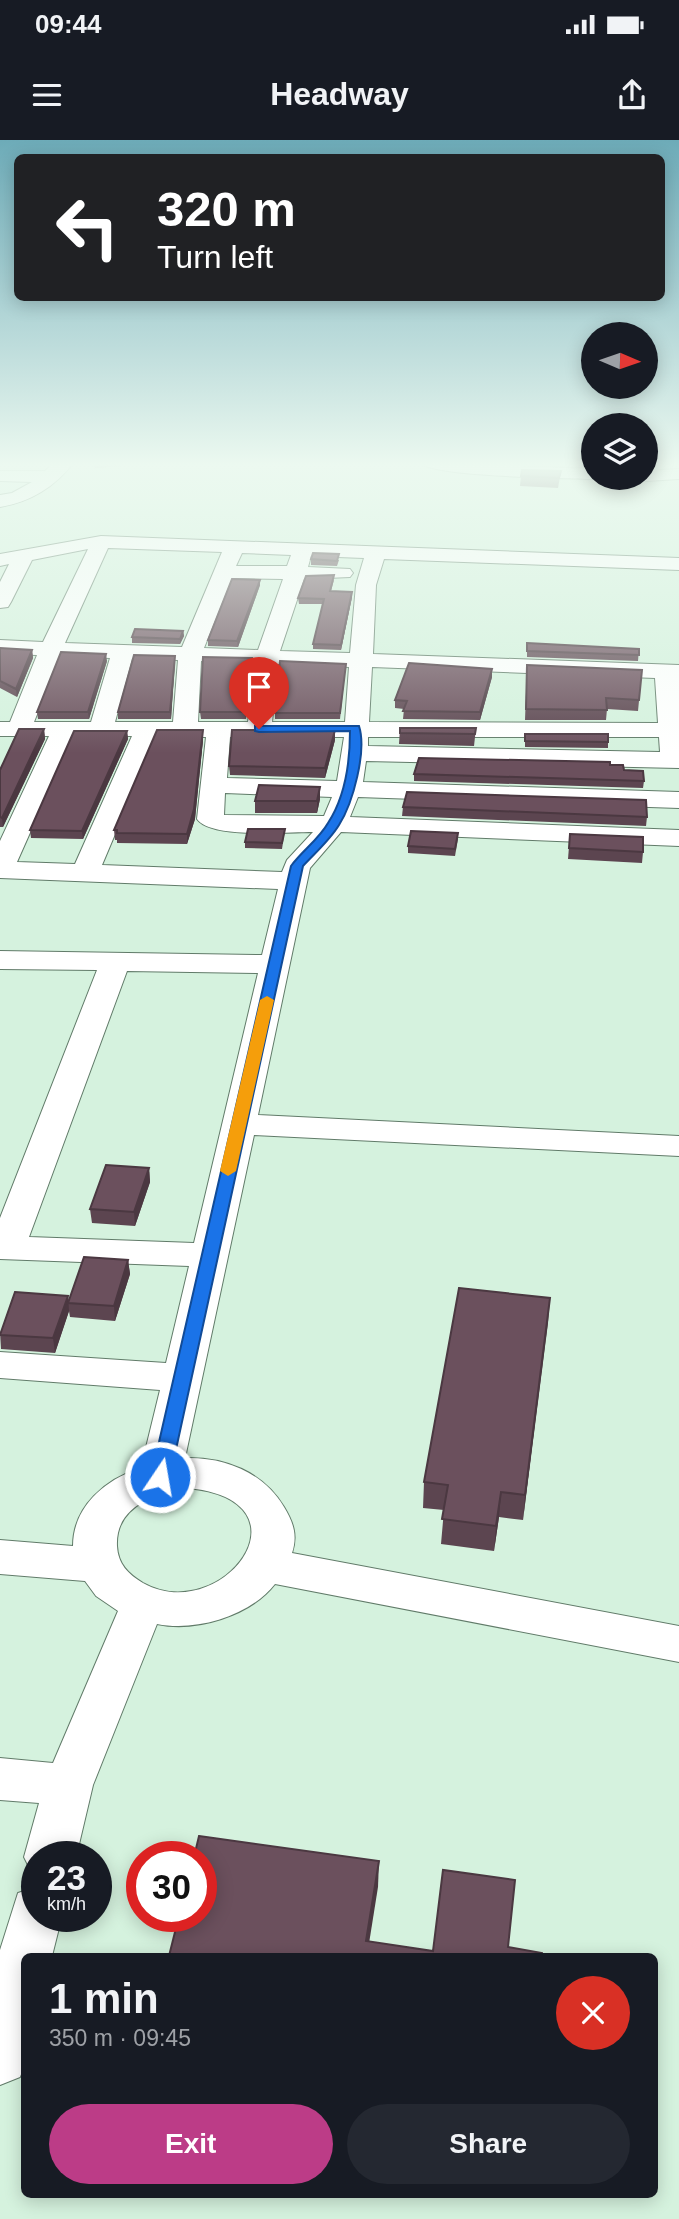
<!DOCTYPE html>
<meta charset="utf-8">
<style>
:root{--surface:#171b24;--page:#242831;--text:#f1f3f6;--muted:#9ea1a6;--accent:#bc3c87}
body{margin:0;font-family:Arial,sans-serif;background:var(--page);color:var(--text);height:100vh;display:flex;flex-direction:column;font-size:26px;white-space:nowrap}
*{box-sizing:border-box;margin:0}
p{font-size:23px;color:var(--muted)}
.icon{flex:none;width:38px;height:38px;fill:none;stroke:currentColor;stroke-width:2;stroke-linecap:round;stroke-linejoin:round}
.map{position:relative;flex:1;overflow:hidden}
.panel{position:absolute;left:21px;top:1813px;width:637px;height:245px;display:flex;flex-direction:column;background:var(--surface);border-radius:10px;box-shadow:0 4px 18px #0003}
.panel>*{flex:none}
.hud{position:absolute;left:14px;top:14px;width:651px;height:147px;border-radius:10px;box-shadow:0 4px 18px #0003;background:#202124;color:#fff;overflow:hidden}
.needle{width:46px;rotate:92deg}
.controls{position:absolute;left:581px;top:182px;display:grid;gap:14px}
.controls a{display:grid;place-items:center;width:77px;height:77px;border-radius:50%;background:var(--surface);box-shadow:0 4px 18px #0003;font-size:35px}
.speed{position:absolute;left:21px;top:1701px;display:flex;gap:14px;font-size:35px;font-weight:700;text-align:center}
.speed>*{display:grid;place-content:center;width:91px;height:91px;border-radius:50%;background:var(--surface);box-shadow:0 4px 18px #0003;line-height:1}
.speed small{font-size:18px;font-weight:400}
.speed .limit{border:10px solid #d22;background:#fff;color:#111}
.pin{position:absolute;display:grid;place-items:center;width:60px;height:60px;color:#fff;margin:-72px -30px;border-radius:50% 50% 50% 0;rotate:-45deg;box-shadow:0 0 7px #0007}
.pin .icon{rotate:45deg}
.me{position:absolute;width:77px;margin:-38px;rotate:12deg;stroke-linejoin:round;filter:drop-shadow(0 0 5px #0008)}
.turn{display:flex;align-items:center;gap:24px;height:147px;padding:0 28px;font-size:32px}
.turn .icon{width:91px;height:91px;stroke-width:2.5}
.turn b{display:block;font-size:49px;line-height:60px}
.round{display:grid;place-items:center;flex:none;width:74px;height:74px;border-radius:37px;background:var(--page)}
.headline{display:flex;align-items:center;justify-content:space-between;height:119px;padding:0 28px}
h1{font-size:42px;font-weight:600;line-height:52px}
.primary-button{display:flex;gap:14px;margin-top:auto;padding:14px 28px}
.primary-button a{flex:1;height:80px;border-radius:42px;background:var(--accent);color:#fff;font-size:28px;font-weight:600;line-height:80px;text-align:center}
.primary-button a+a{background:var(--page);color:var(--text)}
.status{display:flex;justify-content:space-between;align-items:center;height:49px;padding:0 35px;background:var(--surface);direction:ltr}
.status svg{height:19px;fill:currentColor}
header{display:flex;justify-content:space-between;align-items:center;height:91px;padding:0 28px;background:var(--surface);font-size:32px;font-weight:600}
.map>svg:first-child{display:block}
.lines{fill:none;stroke-linecap:round;stroke-linejoin:round}
.minor-casing{stroke:#617b69;stroke-width:2}
.minor{fill:#fff;fill-rule:evenodd}
.wall{fill:#5c4550}
.shaded-wall{fill:#4b3841}
.building{fill:#6b505d;stroke:#4b3841;stroke-width:2}
.route{fill:#1a73e8;stroke:#114b97;stroke-width:2}
.slow{fill:#f59e0b}
</style>
<div class="status"><b>09:44</b><svg viewBox="0 0 49 12"><path d="M0 12V9h3v3zM5 12V6h3v6zM10 12V3h3v9zM15 12V0h3v12zM26 1h20v11H26zM47 4h2v5h-2z"/></svg></div>
<header><svg class="icon" aria-label="menu" viewBox="0 0 24 24"><path d="M4 6h16M4 12h16M4 18h16"/></svg>Headway<svg class="icon" aria-label="share" viewBox="0 0 24 24"><path d="M12 15V3M7 8l5-5 5 5M5 13v7h14v-7"/></svg></header>
<div class="map">
<svg width="679" height="2079" viewBox="0 0 679 2079">
<rect width="100%" height="100%" fill="#d5f2de"/>
<g class="lines">
<g class="minor-casing">
<g id="minor">
<path d="M55 322H74C55 347 30 362 0 367V355L12 353 32 342 0 341V331H45Z"/>
<path d="M418 322 593 329V338H600L593 339C565 338 432 337 418 322Z"/>
<polygon points="679,329 679,339 646,341 638,338 646,338 646,331"/>
<path d="M101 396 679 418V430L384 419 376 445 373 514 679 525V628L366 621 363 642 679 652V668L358 657 350 677 679 690V706L341 692 310 728 258 975 679 996V1016L254 995 185 1318C225 1317 263 1332 284 1367 293 1382 298 1395 292 1413L679 1486V1522L275 1444C250 1476 196 1492 157 1484L93 1645 76 1717H37V1735L32 1733 24 1717 39 1663 0 1660V1618L53 1623 118 1471 96 1456 85 1441 0 1434V1400L73 1406C73 1366 106 1339 141 1328L160 1250 0 1238V1212L166 1223 189 1126 0 1119V1078L97 830 0 829V811L262 815 278 749 0 738V701L49 596H0V582H10L37 515 0 514V500L43 502 88 409 32 420 11 462 8 467 0 468V442L9 424 0 426V414ZM108 408 222 412 182 507 65 503ZM242 413 291 415 287 426H236ZM311 416 364 418 356 445 350 513 280 511 304 439 350 437 353 433 350 429 308 427ZM232 438 283 439 258 510 204 508ZM60 516 110 518 91 582H34ZM132 519 178 520 173 582H115ZM201 521 255 523 248 582H198ZM278 524 349 527 345 582H272ZM372 527 655 538 658 583 369 582ZM73 596H132L75 724 17 722ZM156 597H206L197 679C211 699 288 692 313 692L287 720 282 732 102 725ZM230 597H344L337 641 227 638ZM368 597H659L660 612 368 606ZM225 653 332 657 324 676 224 675ZM127 831 258 833 194 1103 29 1097ZM188 1348C317 1361 222 1487 143 1443 128 1434 118 1424 117 1406 115 1366 156 1353 188 1348Z"/>
<polygon points="37,1747 37,1776 62,1776 52,1816 24,1816 24,1926 20,1937 0,1945 0,1810 18,1753"/>
</g>
</g>
<use href="#minor" class="minor"/>
</g>
<g class="wall">
<polygon points="94,322 121,322 122,326 95,328"/>
<polygon points="520,322 593,322 593,327 520,323"/>
<polygon points="561,331 558,348 520,346 521,336"/>
<polygon points="311,419 339,420 337,426 311,425"/>
<polygon points="260,440 260,445 238,507 208,506 208,500"/>
<polygon points="334,440 331,451 352,452 352,457 341,510 313,509 313,504 323,464 299,464 298,458"/>
<polygon points="183,491 184,496 180,504 132,503 132,497"/>
<polygon points="527,503 639,509 638,521 527,517"/>
<polygon points="0,508 32,510 33,518 17,557 0,548"/>
<polygon points="175,516 171,579 118,579 118,572"/>
<polygon points="252,518 252,526 246,579 201,579 200,572"/>
<polygon points="107,521 89,579 38,579 37,572"/>
<polygon points="346,524 340,579 275,579 275,573"/>
<polygon points="527,525 642,530 638,571 607,569 606,580 525,580"/>
<polygon points="492,529 492,537 480,580 403,579 404,569 395,568 395,560"/>
<polygon points="400,588 476,588 474,606 399,604"/>
<polygon points="44,589 45,599 3,687 0,687 0,630"/>
<polygon points="127,591 128,599 83,699 31,698 30,690"/>
<polygon points="525,594 608,602 608,608 525,607"/>
<polygon points="203,600 195,679 187,704 117,703 117,700 115,700 114,690"/>
<polygon points="335,600 325,638 230,635 229,626"/>
<polygon points="610,625 624,630 644,641 643,648 414,641 414,634"/>
<polygon points="320,647 320,659 317,673 255,673 255,661"/>
<polygon points="403,667 647,677 646,686 402,676"/>
<polygon points="285,689 282,709 245,708 245,702"/>
<polygon points="570,694 643,712 642,723 568,719"/>
<polygon points="458,699 455,716 408,713 408,706"/>
<polygon points="149,1028 150,1042 135,1086 92,1083 90,1069"/>
<polygon points="128,1120 130,1134 115,1181 70,1177 69,1171 55,1213 1,1209 0,1192 68,1156 69,1161"/>
<polygon points="550,1158 523,1380 499,1377 494,1411 441,1404 444,1370 423,1368 424,1342"/>
</g>
<g class="shaded-wall">
<polygon points="260,440 260,445 238,507 237,501"/>
<polygon points="352,452 352,457 341,510 341,505"/>
<polygon points="183,491 184,496 180,504 180,499"/>
<polygon points="32,510 33,518 17,557 16,549"/>
<polygon points="106,514 107,521 89,579 88,572"/>
<polygon points="175,516 175,523 171,579 170,572"/>
<polygon points="252,518 252,526 246,579 245,572"/>
<polygon points="492,529 492,537 480,580 480,572"/>
<polygon points="44,589 45,599 3,687 2,678"/>
<polygon points="203,590 203,600 195,679 187,704 187,694"/>
<polygon points="335,590 335,600 325,638 325,628"/>
<polygon points="127,591 128,599 83,699 82,691"/>
<polygon points="320,647 320,659 317,673 317,661"/>
<polygon points="149,1028 150,1042 135,1086 134,1072"/>
<polygon points="128,1120 130,1134 115,1181 114,1166"/>
<polygon points="68,1156 69,1171 55,1213 53,1198"/>
<polygon points="550,1158 548,1183 523,1380 525,1355"/>
<polygon points="501,1352 499,1377 494,1411 496,1386"/>
<polygon points="379,1721 378,1747 367,1816 366,1801"/>
</g>
<g class="building">
<polygon points="522,330 561,331 559,338 521,336"/>
<polygon points="313,413 339,414 337,421 311,419"/>
<polygon points="334,435 330,451 352,452 341,505 313,504 324,459 298,458 306,436"/>
<polygon points="232,439 260,440 237,501 208,500"/>
<polygon points="135,489 183,491 180,499 132,497"/>
<polygon points="527,503 639,509 639,515 527,511"/>
<polygon points="0,508 32,510 16,549 0,541"/>
<polygon points="61,512 106,514 88,572 37,572"/>
<polygon points="134,515 175,516 170,572 118,572"/>
<polygon points="203,517 252,518 245,572 200,572"/>
<polygon points="280,521 346,524 340,573 275,573"/>
<polygon points="409,523 492,529 480,572 403,571 407,561 395,560"/>
<polygon points="527,525 642,530 639,560 606,558 607,570 526,569"/>
<polygon points="400,588 476,588 475,594 400,593"/>
<polygon points="19,589 44,589 2,678 0,677 0,630"/>
<polygon points="157,590 203,590 194,669 187,694 117,693 117,690 114,690"/>
<polygon points="232,590 335,590 325,628 229,626"/>
<polygon points="74,591 127,591 82,691 30,690"/>
<polygon points="525,594 608,594 608,602 525,601"/>
<polygon points="419,618 610,622 610,625 623,625 624,630 643,631 644,641 414,634"/>
<polygon points="259,645 320,647 317,661 255,661"/>
<polygon points="407,652 646,660 647,677 403,667"/>
<polygon points="248,689 285,689 282,703 245,702"/>
<polygon points="411,691 458,693 455,709 408,706"/>
<polygon points="570,694 643,697 643,712 569,708"/>
<polygon points="106,1025 149,1028 134,1072 90,1069"/>
<polygon points="84,1117 128,1120 114,1166 68,1163"/>
<polygon points="459,1148 550,1158 525,1355 501,1352 496,1386 442,1379 448,1345 424,1342"/>
<polygon points="15,1152 68,1156 53,1198 0,1195"/>
<polygon points="199,1696 379,1721 366,1801 433,1811 443,1730 515,1740 508,1807 542,1813 542,1816 255,1816 239,1814 238,1816 169,1816 179,1776 201,1776 201,1717 194,1717"/>
</g>
<linearGradient id="sky" x2="0" y2="1"><stop stop-color="#6dabb8"/><stop offset="0.53" stop-color="#ecf9f0"/><stop offset="1" stop-color="#ecf9f0" stop-opacity="0"/></linearGradient>
<rect width="679" height="613" fill="url(#sky)"/>
<path class="route" d="M255 586H359C367 611 353 663 339 685 330 700 315 713 303 726L170 1337 167 1342H153L151 1337 291 726C302 711 319 699 328 683 345 657 350 622 350 591L259 592 255 591Z"/>
<polygon class="slow" points="267,856 274,860 236,1031 228,1036 220,1031 260,860"/>
</svg>
<div class="controls">
<a><svg class="needle" viewBox="-14 -14 28 28"><path d="M0-13l5 13h-10z" fill="#e53935"/><path d="M0 13l5-13h-10z" fill="#9ea1a6"/></svg></a>
<a><svg class="icon" aria-label="layers" viewBox="0 0 24 24"><path d="M12 4l9 5-9 5-9-5zM3 14l9 5 9-5"/></svg></a>
</div>
<div class="speed"><div>23<small>km/h</small></div><div class="limit">30</div></div>
<div class="pin" style="left:259px;top:589px;background:#d93025"><svg class="icon" aria-label="arrive" viewBox="0 0 24 24"><path d="M6 21V4h12l-3 4 3 4H6"/></svg></div>
<svg class="me" style="left:160px;top:1337px" viewBox="-20 -20 40 40"><circle r="17" fill="#1a73e8" stroke="#fff" stroke-width="3"/><path d="M0-11L8 9 0 5-8 9z" fill="#fff"/></svg>
<div class="hud">
<div class="turn"><svg class="icon" aria-label="left" viewBox="0 0 24 24"><path d="M17 20v-9H6M10 6l-5 5 5 5"/></svg><div><b>320 m</b>Turn left</div></div>
</div>
<section class="panel">
<div class="headline"><div><h1>1 min</h1><p>350 m · 09:45</p></div><a class="round" style="background:#d93025;color:#fff"><svg class="icon" aria-label="close" viewBox="0 0 24 24"><path d="M6 6l12 12M18 6L6 18"/></svg></a></div>
<div class="primary-button"><a>Exit</a><a>Share</a></div>
</section>
</div>
